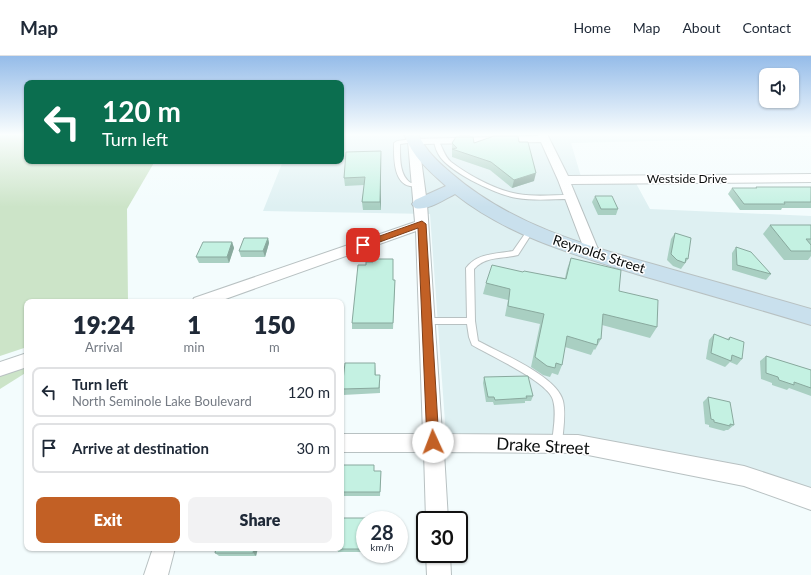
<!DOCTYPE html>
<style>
:root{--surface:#fff;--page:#f2f2f3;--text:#1f2937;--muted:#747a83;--line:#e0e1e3;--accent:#c26025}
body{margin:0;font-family:Lato,sans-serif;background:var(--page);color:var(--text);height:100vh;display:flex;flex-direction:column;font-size:15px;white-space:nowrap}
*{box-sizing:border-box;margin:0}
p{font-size:13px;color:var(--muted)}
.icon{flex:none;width:22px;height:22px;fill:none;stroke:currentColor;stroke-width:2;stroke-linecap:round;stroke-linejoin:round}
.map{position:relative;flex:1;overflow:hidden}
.details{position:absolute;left:24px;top:243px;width:320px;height:252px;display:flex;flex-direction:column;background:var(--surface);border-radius:8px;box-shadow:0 1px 3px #0004}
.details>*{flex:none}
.banner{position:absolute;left:24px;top:24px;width:320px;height:84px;border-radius:8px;box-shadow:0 1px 3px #0004;background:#0b6e4f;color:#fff;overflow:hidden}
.tools{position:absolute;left:759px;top:12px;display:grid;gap:8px}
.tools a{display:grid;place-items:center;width:40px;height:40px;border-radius:8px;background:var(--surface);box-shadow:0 1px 3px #0004;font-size:20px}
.speed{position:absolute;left:356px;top:455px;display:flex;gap:8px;font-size:20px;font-weight:700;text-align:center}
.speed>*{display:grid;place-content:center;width:52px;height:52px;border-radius:50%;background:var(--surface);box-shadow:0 1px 3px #0004;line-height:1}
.speed small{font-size:10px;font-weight:400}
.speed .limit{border:2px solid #111;border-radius:6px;background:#fff;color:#111}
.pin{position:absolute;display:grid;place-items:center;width:34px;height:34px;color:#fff;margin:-17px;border-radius:8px;box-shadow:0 2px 6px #0006}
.me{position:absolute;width:44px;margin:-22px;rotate:358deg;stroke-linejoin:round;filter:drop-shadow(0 0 3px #0008)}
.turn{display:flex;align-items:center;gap:14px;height:84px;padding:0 12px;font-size:18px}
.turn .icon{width:52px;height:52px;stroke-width:2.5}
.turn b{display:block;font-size:28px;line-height:34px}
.eta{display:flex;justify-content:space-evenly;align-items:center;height:68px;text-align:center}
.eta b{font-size:24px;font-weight:800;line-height:28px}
.action{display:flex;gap:8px;margin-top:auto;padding:8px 12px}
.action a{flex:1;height:46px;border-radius:8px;background:var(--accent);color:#fff;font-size:16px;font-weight:800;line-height:46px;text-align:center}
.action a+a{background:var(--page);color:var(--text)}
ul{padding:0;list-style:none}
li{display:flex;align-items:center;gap:12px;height:50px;margin:0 8px 6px;padding:0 4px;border:2px solid var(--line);border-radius:8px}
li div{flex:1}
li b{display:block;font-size:15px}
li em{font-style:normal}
header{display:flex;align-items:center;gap:24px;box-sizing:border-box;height:56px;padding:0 20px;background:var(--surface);border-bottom:1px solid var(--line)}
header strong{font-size:19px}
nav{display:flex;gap:22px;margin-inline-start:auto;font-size:14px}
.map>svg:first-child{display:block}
.built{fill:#def0f2}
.green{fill:#cce4c8}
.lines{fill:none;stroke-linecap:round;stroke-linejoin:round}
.lane-casing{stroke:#b8c1c2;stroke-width:2}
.street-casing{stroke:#b8c1c2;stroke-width:2}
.secondary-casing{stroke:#b8c1c2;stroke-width:2}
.lane{fill:#fff;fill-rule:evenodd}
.street{fill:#fff;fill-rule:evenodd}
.secondary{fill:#c9e0ed;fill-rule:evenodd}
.wall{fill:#a9cfc2}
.shaded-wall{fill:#89a99e}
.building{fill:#c4f1e2;stroke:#89a99e}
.route{fill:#c26025;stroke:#7e3e18}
.labels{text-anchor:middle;stroke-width:3;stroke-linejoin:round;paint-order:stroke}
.far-street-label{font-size:12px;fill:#0b0e0e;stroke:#fff}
.street-label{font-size:14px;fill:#0b0e0e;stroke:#fff}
.near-street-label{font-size:17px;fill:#0b0e0e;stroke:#fff}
</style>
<header>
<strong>Map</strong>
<nav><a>Home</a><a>Map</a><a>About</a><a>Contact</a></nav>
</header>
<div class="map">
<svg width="811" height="519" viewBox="0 0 811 519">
<rect width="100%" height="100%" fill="#f3fcfd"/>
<g class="built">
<polygon points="341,78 404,78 408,89 447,130 411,148 421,154 455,137 492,160 811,267 811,440 626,387 446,380 430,158 263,155 283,105 341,105"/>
<polygon points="417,78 811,78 811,81 571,87 582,124 632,120 650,153 811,160 811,256 596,194 533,170 476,139 433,102"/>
</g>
<g class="green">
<polygon points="0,78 27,78 27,105 155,105 127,153 128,246 27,246 27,291 0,300"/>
<polygon points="27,297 27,316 0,333 0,306"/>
</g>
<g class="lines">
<g class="lane-casing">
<g id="lane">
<path d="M413 83 416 85 415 86 400 88C400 100 399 120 411 127L419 126 422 128C419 130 414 131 410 130 393 127 394 100 394 87L397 85Z"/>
<path d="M437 83C441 86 443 99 451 106 468 119 497 135 518 138 535 141 553 139 570 139L573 141 570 143C553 143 535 145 517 142 497 139 454 118 441 102 437 97 435 91 434 85Z"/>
<path d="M529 172H533L534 174 518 199C503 203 485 200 474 213L475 265 478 285C500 297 557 320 563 345 566 358 563 374 562 388L561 391 557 393 553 391 552 388C553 374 557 358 553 344 549 326 489 299 472 289L469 281 467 268H428L425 267 424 265 425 263 428 262H467L466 212C477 197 496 198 513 195Z"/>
</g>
</g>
<g class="street-casing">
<g id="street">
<polygon points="537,78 547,78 568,120 811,118 811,126 571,128 600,198 598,201 593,203 588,201 586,198 558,124 541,86 419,88 427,148 442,378 578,379 744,410 811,432 811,454 744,430 578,397 444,396 448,464 426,464 424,396 341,396 341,378 423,378 416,175 217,246 192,246 194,242 415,166 408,85 409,83 538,80"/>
<polygon points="27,297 27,311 0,320 0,306"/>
<polygon points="153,492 175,492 168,519 144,519"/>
<polygon points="426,498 450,498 451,519 427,519"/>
</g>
</g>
<g class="secondary-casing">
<path id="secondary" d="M404 78H418C426 95 438 106 451 117 510 168 583 189 656 209 708 224 760 238 811 253V269C755 252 699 236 643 220 578 200 509 181 455 138 443 144 428 155 415 152L412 148 415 144 446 130C429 115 412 100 404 78Z"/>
</g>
<use href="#lane" class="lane"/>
<use href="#street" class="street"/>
<use href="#secondary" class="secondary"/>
</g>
<g class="wall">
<polygon points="459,78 471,78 470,80 459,80"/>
<polygon points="495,78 514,78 514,79 495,80"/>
<polygon points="519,86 534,125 512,132 490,114 452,101 452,87"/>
<polygon points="381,103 381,154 363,154 362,146 364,129 345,130 344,122"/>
<polygon points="756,131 811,131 811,152 782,152 781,154 740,154 728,138 732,132 755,132"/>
<polygon points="595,140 618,153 616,159 598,159 592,146"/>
<polygon points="770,169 811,169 811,200 808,204 784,204 763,178"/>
<polygon points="675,177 688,203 681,213 673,210 667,204 671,183"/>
<polygon points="268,182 269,187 265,201 241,201 239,195"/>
<polygon points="232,186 234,192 229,207 199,207 196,201"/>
<polygon points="736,191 771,218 766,224 732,214 732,197"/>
<polygon points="571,202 619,235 657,271 650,282 602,269 601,283 595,294 594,293 591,299 565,291 562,309 558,319 552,317 550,321 543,319 531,311 540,268 505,260 508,244 483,238 486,227 523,216 565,222 567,213"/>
<polygon points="393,203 393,224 395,224 395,229 393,273 352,273 352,267 366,209 373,206"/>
<polygon points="714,278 727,283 730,281 742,303 737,309 730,306 725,311 706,303 709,284"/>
<polygon points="766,300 811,314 811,340 789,332 787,334 772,329 772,327 761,323 760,305"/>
<polygon points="375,307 376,319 380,325 380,337 343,339 342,333"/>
<polygon points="484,321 533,340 531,345 525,345 525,347 494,349 493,346 486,346 483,327"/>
<polygon points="708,341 734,369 728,374 726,374 724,375 709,371 709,369 705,368 703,346"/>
<polygon points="381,415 381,419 380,440 341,440 341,425"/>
<polygon points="365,464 365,496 338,496 337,493"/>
<polygon points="216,492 258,492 256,500 219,500 215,497"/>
</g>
<g class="shaded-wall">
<polygon points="381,95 381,154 380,146"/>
<polygon points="536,117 534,125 512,132 514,124"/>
<polygon points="268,182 269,187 265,201 263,195"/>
<polygon points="232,186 234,192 229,207 227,201"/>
<polygon points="254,492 258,492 256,500 253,497"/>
</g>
<g class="building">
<polygon points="494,80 518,80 519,86 528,86 536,117 514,124 491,106 452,93 457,92 452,87 456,81 473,81 474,87"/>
<polygon points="381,95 380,146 362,146 365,121 344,122 346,96"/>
<polygon points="756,131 811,131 811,146 784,146 785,148 744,148 732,132 757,132"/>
<polygon points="595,140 612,140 618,153 601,153"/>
<polygon points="770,169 811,169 811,183 806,183 811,189 811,195 791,195"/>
<polygon points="675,177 691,182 688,203 686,202 685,207 677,204 671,198"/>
<polygon points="244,182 268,182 263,195 239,195"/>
<polygon points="203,186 232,186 227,201 196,201"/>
<polygon points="736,191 751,196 771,218 737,209"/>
<polygon points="571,202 621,214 619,235 658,244 657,271 603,258 601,283 598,283 597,289 567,280 562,309 556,307 555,312 547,310 535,301 544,258 508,250 510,233 486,227 492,209 523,216 524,215 566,223"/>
<polygon points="374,203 393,203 393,224 395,224 393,267 352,267 358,209 366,209 366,206 373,206"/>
<polygon points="714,278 729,284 730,281 744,286 742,303 732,299 731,305 711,297"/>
<polygon points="766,300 811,314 811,332 794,326 794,329 779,324 778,321 766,317"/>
<polygon points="345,307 375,307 375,319 380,319 379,332 342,333"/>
<polygon points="528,320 533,340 526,340 527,342 495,344 494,341 488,341 484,321"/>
<polygon points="708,341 730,346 734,369 730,368 730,370 714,366 714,364 711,363"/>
<polygon points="342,409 374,409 374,415 381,415 380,436 341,436 341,425"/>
<polygon points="341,462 376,462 376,464 365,464 365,493 337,493 337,492 341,492"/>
<polygon points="216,492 254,492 253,497 215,497"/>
</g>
<linearGradient id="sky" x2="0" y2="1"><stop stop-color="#95bce9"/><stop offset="0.52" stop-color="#fafefe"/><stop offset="1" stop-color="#fafefe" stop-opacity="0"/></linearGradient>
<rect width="811" height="151" fill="url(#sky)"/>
<polygon class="route" points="422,165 426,168 439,386 437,390 433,392 429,390 427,386 418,172 366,191 363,191 359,189 360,187"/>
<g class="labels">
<g class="far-street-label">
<text x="687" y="127">Westside Drive</text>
</g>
<g class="street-label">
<text transform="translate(599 198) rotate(18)" y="5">Reynolds Street</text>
</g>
<g class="near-street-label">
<text transform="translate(543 390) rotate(3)" y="6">Drake Street</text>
</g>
</g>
</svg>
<div class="tools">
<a><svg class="icon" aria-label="sound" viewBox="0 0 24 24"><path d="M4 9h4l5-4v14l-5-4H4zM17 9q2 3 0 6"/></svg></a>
</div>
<div class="speed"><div>28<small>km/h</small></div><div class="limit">30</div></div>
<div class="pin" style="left:363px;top:189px;background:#d93025"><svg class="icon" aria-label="arrive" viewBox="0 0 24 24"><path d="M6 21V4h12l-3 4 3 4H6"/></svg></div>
<svg class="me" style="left:433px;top:386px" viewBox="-20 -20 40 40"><circle r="19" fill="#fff"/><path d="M0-13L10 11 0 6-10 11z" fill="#c26025"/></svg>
<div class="banner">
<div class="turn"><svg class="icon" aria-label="left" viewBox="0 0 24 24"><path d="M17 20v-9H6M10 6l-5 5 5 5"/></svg><div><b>120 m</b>Turn left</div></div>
</div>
<section class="details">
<div class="eta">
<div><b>19:24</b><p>Arrival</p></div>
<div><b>1</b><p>min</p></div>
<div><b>150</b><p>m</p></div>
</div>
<ul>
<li><svg class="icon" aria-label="left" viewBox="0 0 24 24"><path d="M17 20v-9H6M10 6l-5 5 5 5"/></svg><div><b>Turn left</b><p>North Seminole Lake Boulevard</p></div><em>120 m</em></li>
<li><svg class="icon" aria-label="arrive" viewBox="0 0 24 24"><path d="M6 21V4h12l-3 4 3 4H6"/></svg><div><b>Arrive at destination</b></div><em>30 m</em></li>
</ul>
<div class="action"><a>Exit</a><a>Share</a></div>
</section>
</div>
